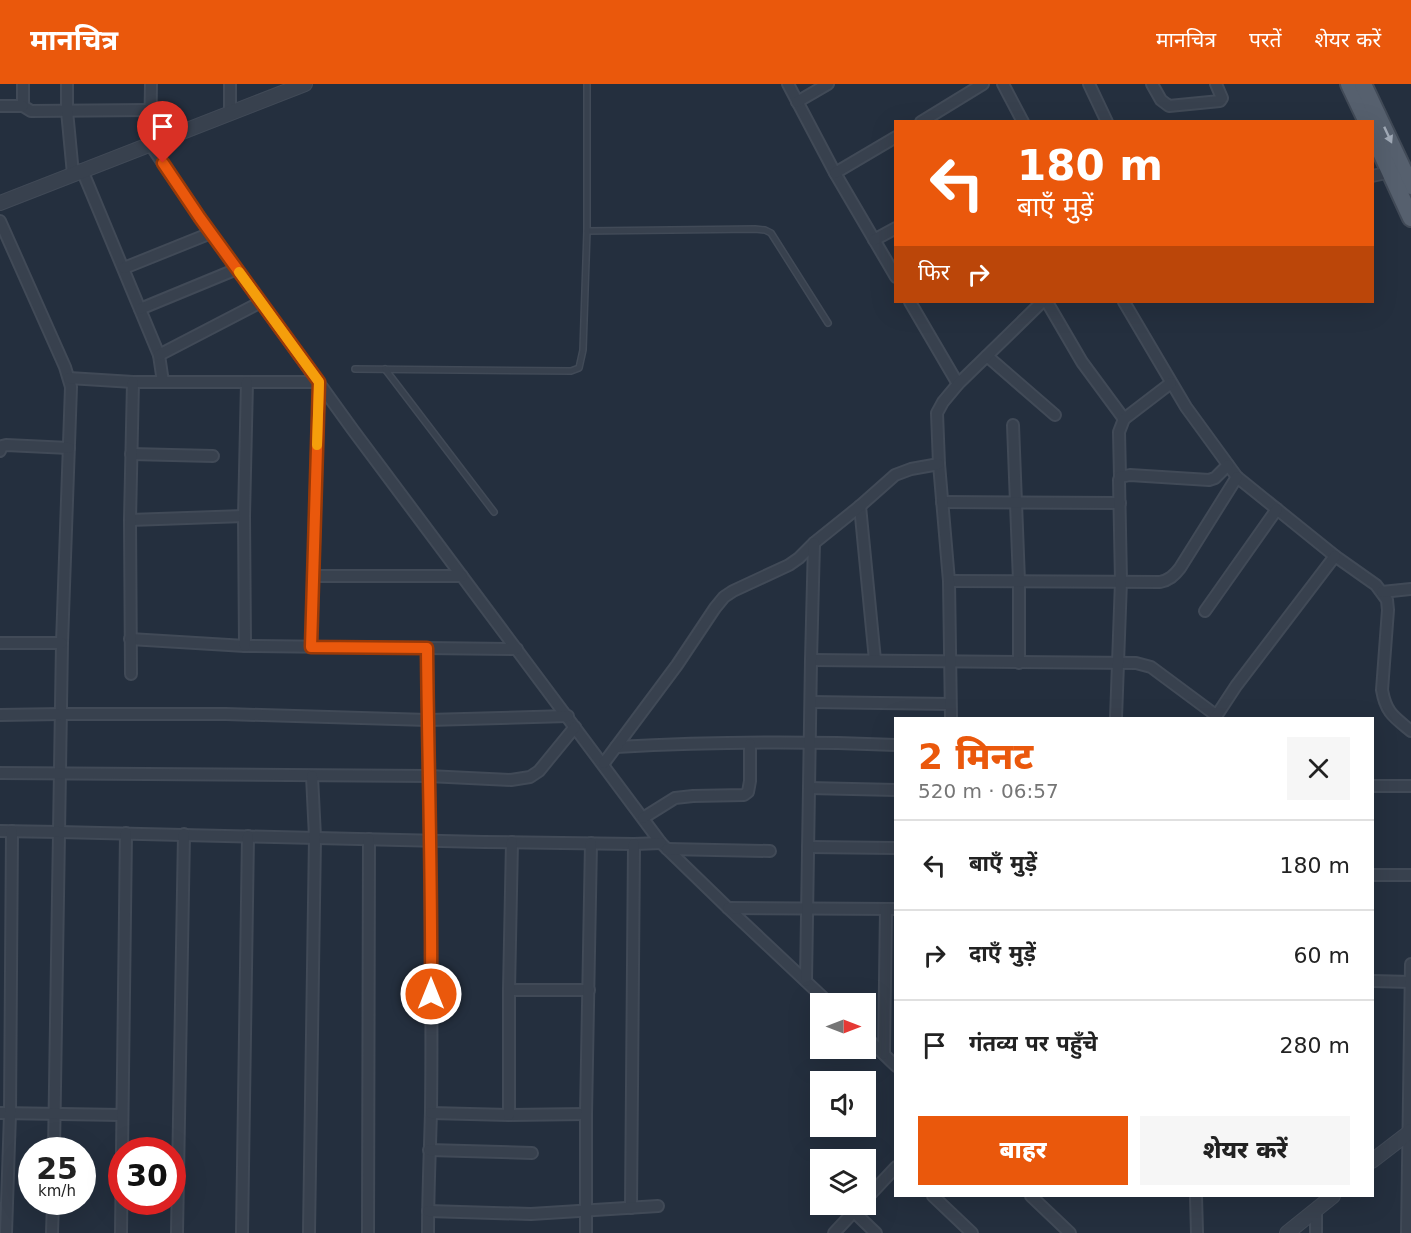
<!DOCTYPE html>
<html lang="hi">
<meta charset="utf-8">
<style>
:root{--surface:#fff;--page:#f6f6f6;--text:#222;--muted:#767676;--line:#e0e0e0;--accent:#ea580c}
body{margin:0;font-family:"DejaVu Sans","Noto Sans Devanagari",sans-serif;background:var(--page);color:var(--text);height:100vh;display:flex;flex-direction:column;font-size:22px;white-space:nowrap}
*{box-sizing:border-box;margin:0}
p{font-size:20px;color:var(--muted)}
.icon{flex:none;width:33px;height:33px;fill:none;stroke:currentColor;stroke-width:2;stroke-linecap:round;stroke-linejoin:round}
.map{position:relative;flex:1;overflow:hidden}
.side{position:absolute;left:894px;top:633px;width:480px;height:480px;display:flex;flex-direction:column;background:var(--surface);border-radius:0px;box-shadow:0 6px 24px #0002}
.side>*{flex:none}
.banner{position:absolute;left:894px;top:36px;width:480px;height:183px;border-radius:0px;box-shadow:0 6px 24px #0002;background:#ea580c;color:#fff;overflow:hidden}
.needle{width:39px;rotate:90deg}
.buttons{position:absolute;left:810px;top:909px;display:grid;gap:12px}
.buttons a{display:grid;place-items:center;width:66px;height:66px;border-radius:0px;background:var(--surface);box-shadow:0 6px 24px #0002;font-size:30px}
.speed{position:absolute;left:18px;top:1053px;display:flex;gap:12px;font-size:30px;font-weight:700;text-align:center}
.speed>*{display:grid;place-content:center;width:78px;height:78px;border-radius:50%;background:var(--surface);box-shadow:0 6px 24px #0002;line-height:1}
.speed small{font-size:15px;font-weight:400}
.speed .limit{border:9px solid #d22;background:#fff;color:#111}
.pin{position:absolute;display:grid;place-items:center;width:51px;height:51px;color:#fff;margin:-62px -26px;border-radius:50% 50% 50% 0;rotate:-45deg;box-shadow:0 0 6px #0007}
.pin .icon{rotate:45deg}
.me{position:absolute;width:66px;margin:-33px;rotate:0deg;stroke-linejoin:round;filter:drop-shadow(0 0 4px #0008)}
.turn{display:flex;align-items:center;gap:21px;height:126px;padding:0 24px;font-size:27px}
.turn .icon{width:78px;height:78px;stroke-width:2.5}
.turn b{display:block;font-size:42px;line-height:51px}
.then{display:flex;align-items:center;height:57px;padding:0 24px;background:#0003;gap:12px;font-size:22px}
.round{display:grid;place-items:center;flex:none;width:63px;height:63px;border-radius:0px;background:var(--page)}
.head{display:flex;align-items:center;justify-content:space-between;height:102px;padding:0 24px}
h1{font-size:36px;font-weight:800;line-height:45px;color:var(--accent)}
.cta{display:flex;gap:12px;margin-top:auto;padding:12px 24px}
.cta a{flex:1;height:69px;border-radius:0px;background:var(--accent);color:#fff;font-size:24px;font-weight:800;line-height:69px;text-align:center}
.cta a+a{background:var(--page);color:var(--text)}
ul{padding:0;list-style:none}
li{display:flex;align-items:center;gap:18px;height:90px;padding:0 24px;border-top:2px solid var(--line)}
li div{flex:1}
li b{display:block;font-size:22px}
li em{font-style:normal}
header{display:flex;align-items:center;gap:36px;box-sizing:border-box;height:84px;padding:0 30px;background:var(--accent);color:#fff}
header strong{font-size:28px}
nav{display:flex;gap:33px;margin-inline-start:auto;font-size:21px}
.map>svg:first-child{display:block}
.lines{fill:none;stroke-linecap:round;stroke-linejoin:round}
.service-casing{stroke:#414a57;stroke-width:8}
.minor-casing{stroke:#414a57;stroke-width:14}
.tertiary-casing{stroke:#414a57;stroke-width:16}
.primary-casing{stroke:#414a57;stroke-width:20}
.service{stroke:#38414e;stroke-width:5}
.minor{stroke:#38414e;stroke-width:10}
.tertiary{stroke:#38414e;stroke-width:14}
.primary{stroke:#56606e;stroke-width:16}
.oneway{fill:#a1aab7}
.route-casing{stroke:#983908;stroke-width:15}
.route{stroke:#ea580c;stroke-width:10}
.slow{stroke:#f59e0b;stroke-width:10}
</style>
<header>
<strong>मानचित्र</strong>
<nav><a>मानचित्र</a><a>परतें</a><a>शेयर करें</a></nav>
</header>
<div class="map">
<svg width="1411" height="1149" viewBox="0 0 1411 1149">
<rect width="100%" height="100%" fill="#242f3e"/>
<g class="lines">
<g class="service-casing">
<g id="service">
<polyline points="587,147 755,145 765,146 771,149 828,239"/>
<polyline points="355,285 571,287 579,284 583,266 587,147 587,0"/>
<polyline points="385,285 494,428"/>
</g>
</g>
<g class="minor-casing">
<g id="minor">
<polyline points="23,0 23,22 31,27 151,26"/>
<polyline points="67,0 67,27 73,90"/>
<polyline points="151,0 150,60 200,134 353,346 661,759 728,824 830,920"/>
<polyline points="788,0 835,89 896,193"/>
<polyline points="1003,0 1023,38"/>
<polyline points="1089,0 1107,38"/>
<polyline points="1152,0 1161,16 1169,22 1220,17 1222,14 1216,0"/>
<polyline points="797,18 828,0"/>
<polyline points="0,22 23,22"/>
<polyline points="230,29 230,0"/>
<polyline points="921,38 983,0"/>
<polyline points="82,86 159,271 163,298"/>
<polyline points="835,89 896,53"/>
<polyline points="1372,92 1391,88"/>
<polyline points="0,137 65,283 71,303 62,559 54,1066"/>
<polyline points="874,156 896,144"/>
<polyline points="124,184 211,149"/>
<polyline points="910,218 958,300"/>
<polyline points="1047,218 1082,278 1124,335"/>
<path d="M1124 218 1186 323 1237 393 1335 472 1376 501 1387 516 1388 526 1382 606C1386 629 1394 633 1411 647"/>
<polyline points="140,225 237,185"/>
<polyline points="159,271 261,218"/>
<polyline points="987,272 1055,331"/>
<polyline points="69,294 133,298 319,298 311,563"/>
<polyline points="1013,341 1019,497 1019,579"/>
<polyline points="0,367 2,362 6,361 69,364"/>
<polyline points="131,370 213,372"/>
<polyline points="1120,393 1119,348 1124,335 1171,299"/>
<polyline points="942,418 1120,419"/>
<polyline points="860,422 875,576"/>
<polyline points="130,436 244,432"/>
<polyline points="313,492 462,492"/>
<path d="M949 497 1160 498C1169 496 1174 492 1180 484L1237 393"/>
<polyline points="1382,508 1411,505"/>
<polyline points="1205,527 1277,425"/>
<polyline points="130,555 245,562 517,565"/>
<polyline points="0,559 62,559"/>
<polyline points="245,562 244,432 247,298"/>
<path d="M427 564C429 718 433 872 431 1027 430 1067 428 1108 428 1149"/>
<polyline points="811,576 1136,579 1151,583 1217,632"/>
<polyline points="131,590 130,436 133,298"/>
<polyline points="811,618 950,620"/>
<polyline points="0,631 61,630 226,630 428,636 568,632"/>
<polyline points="951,634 949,497 939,380 937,329 943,318 958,300 1042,218"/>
<polyline points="1116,634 1121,497 1119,396 1120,393 1130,391 1209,396 1215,394 1228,381"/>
<polyline points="1215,634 1236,602 1335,472"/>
<path d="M616 663C709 658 802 657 896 661"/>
<polyline points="604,679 677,581 715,524 724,513 733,507 789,481 799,474 814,459 860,422 895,391 911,385 939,380"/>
<polyline points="0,689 428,692 511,696 530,693 539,687 575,643"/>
<polyline points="1372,702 1411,702"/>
<polyline points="809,704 896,706"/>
<polyline points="643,734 675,714 693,712 744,711 748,708 750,697 750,660"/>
<polyline points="0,747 59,748 484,758 634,760 661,759"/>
<polyline points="808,763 896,764"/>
<polyline points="667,765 770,767"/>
<polyline points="1372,791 1411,791"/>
<polyline points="728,824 896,825"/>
<polyline points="806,897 811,576 814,459"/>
<polyline points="1372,897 1411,898"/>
<polyline points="509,906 589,906"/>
<polyline points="866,953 896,982"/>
<polyline points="884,970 886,825"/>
<polyline points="0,1029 122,1031"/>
<polyline points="431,1029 509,1031 586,1030"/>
<polyline points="509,1031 509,906 512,758"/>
<polyline points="429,1066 532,1069"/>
<polyline points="933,1112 972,1149"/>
<polyline points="1031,1112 1070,1149"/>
<polyline points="1196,1112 1197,1149"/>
<polyline points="866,1115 896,1083"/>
<polyline points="631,1124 634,760"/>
<polyline points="428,1127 531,1130 658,1122"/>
<polyline points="854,1128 876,1149"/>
<polyline points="6,1149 10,1030 12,747"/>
<polyline points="52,1149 53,1118"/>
<polyline points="121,1149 126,749"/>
<polyline points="177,1149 184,750"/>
<polyline points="242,1149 248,752"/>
<polyline points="309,1149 315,753 312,692"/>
<polyline points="368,1149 369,755"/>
<polyline points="586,1149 586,1030 591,759"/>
<polyline points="834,1149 861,1120"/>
<polyline points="1316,1149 1316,1126"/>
<polyline points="1407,1149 1411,880"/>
</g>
</g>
<g class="tertiary-casing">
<g id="tertiary">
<polyline points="0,119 305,0"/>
<polyline points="1372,1077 1411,1047"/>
<polyline points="1287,1149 1333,1112"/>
</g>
</g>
<g class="primary-casing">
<g id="primary">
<polyline points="1349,0 1367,38"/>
<polyline points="1363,0 1411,102"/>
<polyline points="1372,49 1411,134"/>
</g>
</g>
<use href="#service" class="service"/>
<use href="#minor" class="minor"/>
<use href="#tertiary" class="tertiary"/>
<use href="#primary" class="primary"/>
</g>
<defs><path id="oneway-solid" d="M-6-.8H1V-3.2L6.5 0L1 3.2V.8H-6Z" transform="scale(1.5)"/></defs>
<use class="oneway" href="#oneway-solid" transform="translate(1388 51) rotate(65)"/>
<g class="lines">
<g class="route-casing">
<path id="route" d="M163 79 200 134 319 298 311 563 427 564C428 679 432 795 431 910"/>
</g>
<use href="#route" class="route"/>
<polyline class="slow" points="239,188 319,298 317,361"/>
</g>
</svg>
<div class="buttons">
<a><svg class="needle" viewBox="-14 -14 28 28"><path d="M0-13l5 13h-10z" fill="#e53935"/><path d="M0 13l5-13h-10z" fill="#767676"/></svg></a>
<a><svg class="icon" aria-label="sound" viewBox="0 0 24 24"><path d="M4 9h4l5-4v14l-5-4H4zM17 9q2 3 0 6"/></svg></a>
<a><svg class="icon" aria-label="layers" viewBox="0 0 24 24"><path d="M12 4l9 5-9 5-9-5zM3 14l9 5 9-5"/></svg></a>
</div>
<div class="speed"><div>25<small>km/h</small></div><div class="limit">30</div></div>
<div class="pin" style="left:163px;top:79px;background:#d93025"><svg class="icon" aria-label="arrive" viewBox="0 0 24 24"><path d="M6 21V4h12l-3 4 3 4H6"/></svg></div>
<svg class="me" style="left:431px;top:910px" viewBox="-20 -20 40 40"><circle r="17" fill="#ea580c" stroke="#fff" stroke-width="3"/><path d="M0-11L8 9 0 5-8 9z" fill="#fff"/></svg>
<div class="banner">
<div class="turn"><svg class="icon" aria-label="left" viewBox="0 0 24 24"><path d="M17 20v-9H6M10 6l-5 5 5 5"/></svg><div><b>180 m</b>बाएँ मुड़ें</div></div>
<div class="then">फिर<svg class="icon" aria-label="right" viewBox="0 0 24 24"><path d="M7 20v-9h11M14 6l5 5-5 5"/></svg></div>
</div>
<section class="side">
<div class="head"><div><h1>2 मिनट</h1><p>520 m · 06:57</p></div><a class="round"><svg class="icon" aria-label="close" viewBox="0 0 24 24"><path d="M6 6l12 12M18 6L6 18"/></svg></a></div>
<ul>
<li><svg class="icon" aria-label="left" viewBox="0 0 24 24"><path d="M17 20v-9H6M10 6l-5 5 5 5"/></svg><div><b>बाएँ मुड़ें</b></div><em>180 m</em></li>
<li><svg class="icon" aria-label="right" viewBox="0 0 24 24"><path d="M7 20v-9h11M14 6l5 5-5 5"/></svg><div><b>दाएँ मुड़ें</b></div><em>60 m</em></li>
<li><svg class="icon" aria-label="arrive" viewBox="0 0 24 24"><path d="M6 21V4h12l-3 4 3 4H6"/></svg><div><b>गंतव्य पर पहुँचे</b></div><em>280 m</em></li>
</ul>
<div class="cta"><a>बाहर</a><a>शेयर करें</a></div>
</section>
</div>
